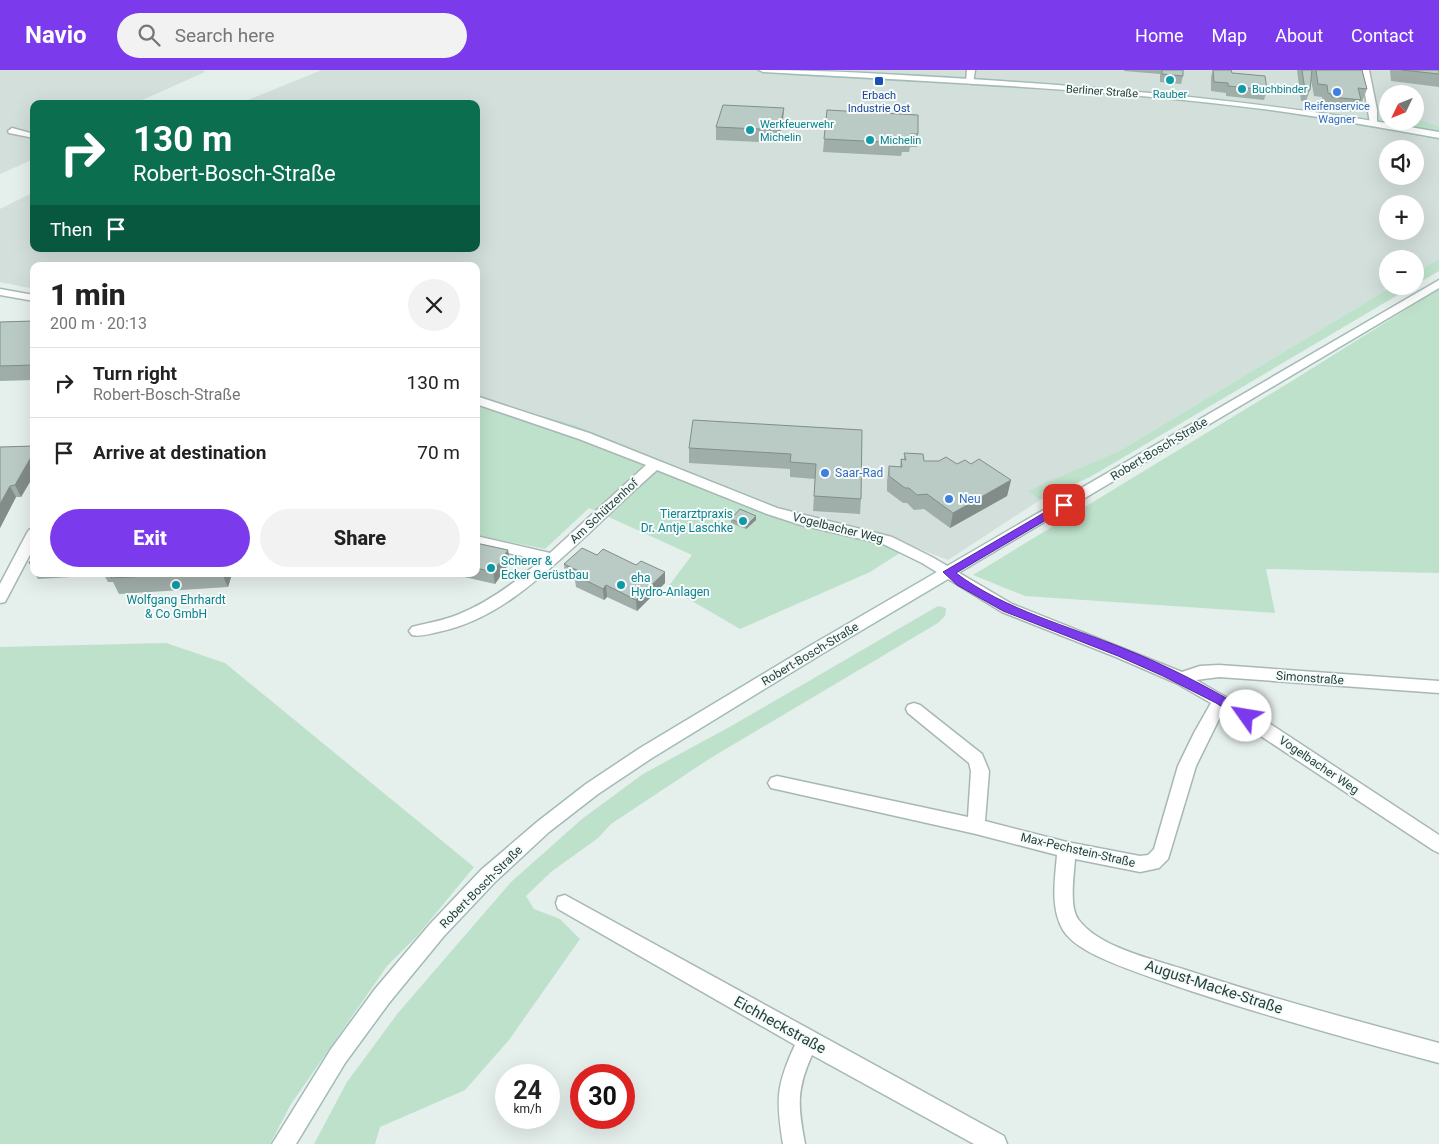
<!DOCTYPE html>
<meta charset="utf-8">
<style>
:root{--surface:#fff;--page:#f2f2f2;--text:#222;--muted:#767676;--line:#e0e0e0;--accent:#7c3aed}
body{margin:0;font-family:Roboto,sans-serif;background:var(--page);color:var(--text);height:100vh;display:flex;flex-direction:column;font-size:19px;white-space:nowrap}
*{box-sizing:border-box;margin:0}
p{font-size:16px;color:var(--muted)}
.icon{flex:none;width:28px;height:28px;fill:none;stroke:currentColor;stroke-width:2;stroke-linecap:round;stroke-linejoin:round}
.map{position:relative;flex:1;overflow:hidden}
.drawer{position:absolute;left:30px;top:192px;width:450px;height:315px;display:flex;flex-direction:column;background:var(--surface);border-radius:10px;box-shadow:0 5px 20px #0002}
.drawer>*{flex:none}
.hud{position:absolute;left:30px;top:30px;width:450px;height:152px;border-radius:10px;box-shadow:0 5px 20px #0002;background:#0b6e4f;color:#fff;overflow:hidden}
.needle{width:32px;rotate:227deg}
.buttons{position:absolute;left:1379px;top:15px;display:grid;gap:10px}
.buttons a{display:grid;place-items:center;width:45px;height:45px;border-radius:50%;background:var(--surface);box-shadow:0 5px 20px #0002;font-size:25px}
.speed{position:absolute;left:495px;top:994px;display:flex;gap:10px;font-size:25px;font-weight:700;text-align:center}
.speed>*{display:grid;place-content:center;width:65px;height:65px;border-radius:50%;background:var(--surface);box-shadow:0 5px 20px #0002;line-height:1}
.speed small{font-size:12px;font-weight:400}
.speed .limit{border:8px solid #d22;background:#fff;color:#111}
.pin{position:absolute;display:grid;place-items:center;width:42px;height:42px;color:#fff;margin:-21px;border-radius:10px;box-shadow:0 2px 8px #0006}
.me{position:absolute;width:55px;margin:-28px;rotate:302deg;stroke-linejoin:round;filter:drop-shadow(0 0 4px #0008)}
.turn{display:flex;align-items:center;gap:18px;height:105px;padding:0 20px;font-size:22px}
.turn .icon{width:65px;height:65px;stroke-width:2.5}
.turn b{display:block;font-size:35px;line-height:42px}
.then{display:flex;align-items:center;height:48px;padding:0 20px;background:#0003;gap:10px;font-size:19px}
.round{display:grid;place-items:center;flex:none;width:52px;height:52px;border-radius:26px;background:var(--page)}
.head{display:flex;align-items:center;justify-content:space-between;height:85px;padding:0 20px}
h1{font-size:30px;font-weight:800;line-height:38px}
.action{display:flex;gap:10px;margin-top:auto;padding:10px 20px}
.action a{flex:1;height:58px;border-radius:30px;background:var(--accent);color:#fff;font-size:20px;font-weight:800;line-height:58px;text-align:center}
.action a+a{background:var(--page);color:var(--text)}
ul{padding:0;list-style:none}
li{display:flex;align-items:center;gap:15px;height:70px;padding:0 20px;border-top:1px solid var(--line)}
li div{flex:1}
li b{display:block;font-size:19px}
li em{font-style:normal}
header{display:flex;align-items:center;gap:30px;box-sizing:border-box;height:70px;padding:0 25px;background:var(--accent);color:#fff}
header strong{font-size:24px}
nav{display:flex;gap:28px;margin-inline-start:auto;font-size:18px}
.search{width:350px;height:45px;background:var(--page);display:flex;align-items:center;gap:12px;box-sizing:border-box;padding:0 18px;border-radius:28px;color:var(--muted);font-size:19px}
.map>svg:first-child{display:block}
.built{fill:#d3dfdb;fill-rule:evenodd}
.green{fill:#bde1cb}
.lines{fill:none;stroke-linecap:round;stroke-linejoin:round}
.street-casing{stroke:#a7b8b4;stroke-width:3}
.secondary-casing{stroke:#a2bbb6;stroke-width:3}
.street{fill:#fff;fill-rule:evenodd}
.secondary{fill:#fff;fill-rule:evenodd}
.wall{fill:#a0aea9}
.shaded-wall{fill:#828d8a}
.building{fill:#bacac5;stroke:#828d8a}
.route{fill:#7c3aed;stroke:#51269a}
.culture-dot{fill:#0f9aa8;stroke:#f6fbf9;stroke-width:2}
.transit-dot{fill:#1a4fb4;stroke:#f6fbf9;stroke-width:2}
.shop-dot{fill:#3f7fe0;stroke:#f6fbf9;stroke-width:2}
.labels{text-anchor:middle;stroke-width:4;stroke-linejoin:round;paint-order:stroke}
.far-culture-label{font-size:11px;fill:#0d838f;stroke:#f6fbf9;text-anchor:start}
.far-street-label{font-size:11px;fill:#22423e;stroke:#f6fbf9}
.far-transit-label{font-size:11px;fill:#164399;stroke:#f6fbf9}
.far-shop-label{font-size:11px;fill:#366cbe;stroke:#f6fbf9}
.street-label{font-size:12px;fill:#22423e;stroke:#f6fbf9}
.shop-label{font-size:12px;fill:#366cbe;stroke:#f6fbf9;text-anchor:start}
.culture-label{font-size:12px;fill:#0d838f;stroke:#f6fbf9;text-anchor:start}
.near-street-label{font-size:15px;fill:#22423e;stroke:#f6fbf9}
</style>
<header>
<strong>Navio</strong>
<div class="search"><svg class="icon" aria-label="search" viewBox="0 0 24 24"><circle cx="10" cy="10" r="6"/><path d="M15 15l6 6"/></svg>Search here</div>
<nav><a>Home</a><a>Map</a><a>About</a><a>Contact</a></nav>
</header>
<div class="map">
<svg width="1439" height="1074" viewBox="0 0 1439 1074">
<rect width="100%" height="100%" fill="#e5efec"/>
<g class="built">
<polygon points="0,0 203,0 205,2 133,34 34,34 34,89 0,104"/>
<path d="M322 0H1439V56L1415 48V24H1388L1387 43H1379L1381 59 1439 70V189L1415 203V189H1388V216H1393L1121 380 1029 421 1040 430 948 490 889 467 802 446 573 354 476 327V196H34V219L0 212V139L34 122V179H476V34H238ZM1388 79H1415V106H1388ZM1388 134H1415V161H1388Z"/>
</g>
<g class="green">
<polygon points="1379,43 1387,43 1388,51 1415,51 1415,48 1439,56 1439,70 1381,59"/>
<polygon points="1439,189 1439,201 1415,215 1415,203"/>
<polygon points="1393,216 1413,216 1090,407 1040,430 1028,421 1121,380"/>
<polygon points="1439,219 1439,503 1266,499 1275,543 1025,526 973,505 1287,314"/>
<polygon points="476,327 573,354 802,446 889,467 911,476 870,502 740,559 668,517 692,485 589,438 545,479 476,465"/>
<polygon points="938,536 946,538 945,546 938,553 709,689 611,754 598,768 551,802 526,826 534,839 560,849 580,869 509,970 465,1020 380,1057 375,1074 314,1074 347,1012 398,943 511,812 582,749 643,704 733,655"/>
<polygon points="166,573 225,593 474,797 417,866 387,896 291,1034 270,1074 0,1074 0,577"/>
</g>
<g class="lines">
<g class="street-casing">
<g id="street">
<polygon points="967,0 975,0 973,14 966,12"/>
<polygon points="1361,0 1369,0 1377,40 1377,55 1370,53"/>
<polygon points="12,58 34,64 34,68 9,63 8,61"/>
<polygon points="0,219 34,225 34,231 0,225"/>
<path d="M476 326 589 363 777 438 892 467 932 487 1012 534 1182 602 1200 596 1219 595 1439 611V623L1219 607 1196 610 1252 642 1439 765V783L1433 780 1223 641 1196 696 1168 789 1159 798 1140 802 1075 789C1074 804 1069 837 1078 849 1098 877 1152 889 1183 899 1267 927 1353 950 1439 973V993C1356 971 1273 948 1191 921 1159 910 1126 900 1095 885 1083 879 1070 871 1063 860 1050 837 1055 810 1057 785L976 764 771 718 768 713 771 708 777 706 968 747 971 701 969 693 908 643 906 639 908 635 914 633 920 635 982 684 989 701 985 751 1067 772 1140 786 1148 785 1154 779 1178 696 1194 663 1211 633 1176 613 1116 587 1002 542 922 493 883 474 801 455 767 444 657 400C633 421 610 443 587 465 543 505 498 550 438 562 429 564 420 567 412 565L409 561 412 557C427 553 442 551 457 545 488 533 516 512 541 490L476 476V466L550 483 646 395 579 369 476 334Z"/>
<polygon points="34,458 34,477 5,532 0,533 0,514 27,463 29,460"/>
<path d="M565 825 1004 1066 1007 1074H974L812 985C796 1020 798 1037 805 1074H783C776 1030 776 1016 795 975L558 839 556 833 558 827Z"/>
</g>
</g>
<g class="secondary-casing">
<g id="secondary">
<path d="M759 0C829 0 900 5 970 9 1128 19 1284 34 1439 62V68C1383 58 1328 48 1271 40 1103 18 933 12 763 2Z"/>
<polygon points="1439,210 1439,218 820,585 652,688 598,724 549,762 495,812 444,866 389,933 345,993 296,1074 272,1074 331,979 375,919 430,854 481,800 537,752 586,714 640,678 808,577"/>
</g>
</g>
<use href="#street" class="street"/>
<use href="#secondary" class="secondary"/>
</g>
<g class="wall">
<polygon points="1124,0 1183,0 1183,6 1181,14 1160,12 1160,4 1124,1"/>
<polygon points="1213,0 1231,0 1232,3 1267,20 1264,30 1226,26 1226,23 1211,21 1211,7"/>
<polygon points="1297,0 1362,0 1367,19 1362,32 1360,31 1356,42 1327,39 1327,36 1324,36 1322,27 1314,26 1311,10 1310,20 1306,31 1301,31"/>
<polygon points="1390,0 1439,0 1439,17 1391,11"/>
<polygon points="827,40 918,64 917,77 910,77 909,82 902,82 901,86 823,82"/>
<polygon points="783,51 778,73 716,70 716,57"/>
<polygon points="34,251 34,310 0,311 0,252"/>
<polygon points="862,360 861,429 860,444 813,441 815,409 790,407 790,399 689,393 689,378"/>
<polygon points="34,376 34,405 21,427 16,427 0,458 0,377"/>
<polygon points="904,383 924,391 957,394 971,394 1011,410 1007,426 950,458 924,439 914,440 907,433 903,433 887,421 887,411 889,396 900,397 901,389 904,389"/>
<polygon points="756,446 756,450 746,459 731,453 731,449"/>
<polygon points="476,473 508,480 510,492 495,514 451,504 476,504"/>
<polygon points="34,485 34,501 29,493"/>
<polygon points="597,485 665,502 665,513 637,541 607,527 604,530 576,517 575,510 565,505 564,494"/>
<polygon points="35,504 232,504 228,517 119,524 113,512 108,512 104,505 38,509"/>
</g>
<g class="shaded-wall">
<polygon points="784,38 783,51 778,73 779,60"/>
<polygon points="34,382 34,405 21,427 15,415"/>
<polygon points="1011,410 1007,426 950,458 953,443"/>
<polygon points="10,416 16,427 0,458 0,434"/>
<polygon points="756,446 756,450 746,459 746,456"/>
<polygon points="508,480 510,492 495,514 493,502"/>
<polygon points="665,502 665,513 637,541 636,530"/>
<polygon points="222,504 232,504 228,517"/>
<polygon points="606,515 607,527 604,530 603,519"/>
</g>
<g class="building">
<polygon points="1162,0 1183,0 1183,6 1162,4"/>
<polygon points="1213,0 1231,0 1232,3 1265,6 1267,20 1228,16 1228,13 1214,12"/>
<polygon points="1302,0 1312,0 1310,20 1305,20"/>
<polygon points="1316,0 1362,0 1367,19 1358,18 1361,30 1332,27 1331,24 1328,23 1327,15 1318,14"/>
<polygon points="1402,0 1439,0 1439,4"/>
<polygon points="723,35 784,38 779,60 716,57"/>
<polygon points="827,40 918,45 918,64 910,64 910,69 903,69 903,73 824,69"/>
<polygon points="34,251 34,295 0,296 0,252"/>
<polygon points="693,350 862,360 861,429 814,426 816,394 790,392 791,384 689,378"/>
<polygon points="34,376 34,382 15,415 10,416 0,434 0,377"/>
<polygon points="904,383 923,384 924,391 939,391 946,387 957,394 965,390 971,394 979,389 1011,410 953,443 927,424 917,425 909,418 905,418 889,406 889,396 902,397 901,389 906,390"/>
<polygon points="740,439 756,446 746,456 731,449"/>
<polygon points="476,473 508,480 493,502 476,498"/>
<polygon points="582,478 597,485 603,479 636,495 641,491 665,502 636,530 606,515 603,519 575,505 579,501 564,494"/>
<polygon points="34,485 34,493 29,493"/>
<polygon points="113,504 189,504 111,508"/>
</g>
<path class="route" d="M1064 431 1070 435 1068 437 956 503C1005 540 1069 556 1125 579 1168 596 1210 618 1250 642L1252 646 1250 649H1241L1216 633 1163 606 1118 586 1003 541 957 515 943 502Z"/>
<g class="culture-dot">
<circle cx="1170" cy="10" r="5"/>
<circle cx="1242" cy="19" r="5"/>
<circle cx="750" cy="60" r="5"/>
<circle cx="870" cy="70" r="5"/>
<circle cx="743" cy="451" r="5"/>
<circle cx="491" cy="498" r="5"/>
<circle cx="176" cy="515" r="5"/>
<circle cx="621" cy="515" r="5"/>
</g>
<rect class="transit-dot" x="874" y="6" width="10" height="10" rx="2.5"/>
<g class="shop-dot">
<circle cx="1337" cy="22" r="5"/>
<circle cx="825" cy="403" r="5"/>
<circle cx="949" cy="429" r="5"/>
</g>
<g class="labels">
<g class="far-culture-label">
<text x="1252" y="23">Buchbinder</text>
<text x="1170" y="28" text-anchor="middle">Rauber</text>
<text x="760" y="58">Werkfeuerwehr<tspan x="760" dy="13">Michelin</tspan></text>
<text x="880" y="74">Michelin</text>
</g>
<g class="far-street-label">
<text transform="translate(1102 21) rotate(4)" y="4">Berliner Straße</text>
</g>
<g class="far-transit-label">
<text x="879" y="29">Erbach<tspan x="879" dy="13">Industrie Ost</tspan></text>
</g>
<g class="far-shop-label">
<text x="1337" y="40">Reifenservice<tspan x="1337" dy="13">Wagner</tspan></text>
</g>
<g class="street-label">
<text transform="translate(1159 379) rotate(-31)" y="4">Robert-Bosch-Straße</text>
<text transform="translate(604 441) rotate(-43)" y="4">Am Schützenhof</text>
<text transform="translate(838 458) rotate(14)" y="4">Vogelbacher Weg</text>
<text transform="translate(810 584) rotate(-31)" y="4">Robert-Bosch-Straße</text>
<text transform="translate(1310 608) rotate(4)" y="4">Simonstraße</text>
<text transform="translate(1319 695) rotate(34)" y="4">Vogelbacher Weg</text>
<text transform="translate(1078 780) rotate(13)" y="4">Max-Pechstein-Straße</text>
<text transform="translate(481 817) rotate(-45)" y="4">Robert-Bosch-Straße</text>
</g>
<g class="shop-label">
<text x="835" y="407">Saar-Rad</text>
<text x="959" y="433">Neu</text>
</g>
<g class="culture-label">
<text x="733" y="448" text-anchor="end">Tierarztpraxis<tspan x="733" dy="14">Dr. Antje Laschke</tspan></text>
<text x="501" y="495">Scherer &amp;<tspan x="501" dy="14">Ecker Gerüstbau</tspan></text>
<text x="631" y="512">eha<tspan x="631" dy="14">Hydro-Anlagen</tspan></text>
<text x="176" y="534" text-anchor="middle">Wolfgang Ehrhardt<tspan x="176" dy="14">&amp; Co GmbH</tspan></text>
</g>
<g class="near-street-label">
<text transform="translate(1214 917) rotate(18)" y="5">August-Macke-Straße</text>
<text transform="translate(780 955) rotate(29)" y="5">Eichheckstraße</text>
</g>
</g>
</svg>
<div class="buttons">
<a><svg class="needle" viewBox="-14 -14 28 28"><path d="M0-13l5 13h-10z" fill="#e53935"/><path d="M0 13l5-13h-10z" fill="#767676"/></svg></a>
<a><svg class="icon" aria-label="sound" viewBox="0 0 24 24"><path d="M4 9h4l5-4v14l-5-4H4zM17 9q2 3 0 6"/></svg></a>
<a>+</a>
<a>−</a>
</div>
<div class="speed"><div>24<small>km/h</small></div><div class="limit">30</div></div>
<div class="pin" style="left:1064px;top:435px;background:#d93025"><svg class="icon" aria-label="arrive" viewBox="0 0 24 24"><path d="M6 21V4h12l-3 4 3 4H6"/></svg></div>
<svg class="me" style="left:1246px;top:646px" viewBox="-20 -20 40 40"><circle r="19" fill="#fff"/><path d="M0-13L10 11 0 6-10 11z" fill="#7c3aed"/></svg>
<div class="hud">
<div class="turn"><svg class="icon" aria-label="right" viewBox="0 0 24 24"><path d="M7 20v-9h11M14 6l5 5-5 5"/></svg><div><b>130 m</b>Robert-Bosch-Straße</div></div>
<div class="then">Then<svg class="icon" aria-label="arrive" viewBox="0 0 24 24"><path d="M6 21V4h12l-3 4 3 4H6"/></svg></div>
</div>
<section class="drawer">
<div class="head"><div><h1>1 min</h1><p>200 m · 20:13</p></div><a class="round"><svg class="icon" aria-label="close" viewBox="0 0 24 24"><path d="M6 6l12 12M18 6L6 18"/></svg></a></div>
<ul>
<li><svg class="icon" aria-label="right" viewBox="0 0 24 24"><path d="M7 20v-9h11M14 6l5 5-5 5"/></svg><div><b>Turn right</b><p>Robert-Bosch-Straße</p></div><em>130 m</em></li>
<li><svg class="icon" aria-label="arrive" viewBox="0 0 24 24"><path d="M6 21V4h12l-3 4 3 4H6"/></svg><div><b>Arrive at destination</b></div><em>70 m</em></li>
</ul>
<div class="action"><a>Exit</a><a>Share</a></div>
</section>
</div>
